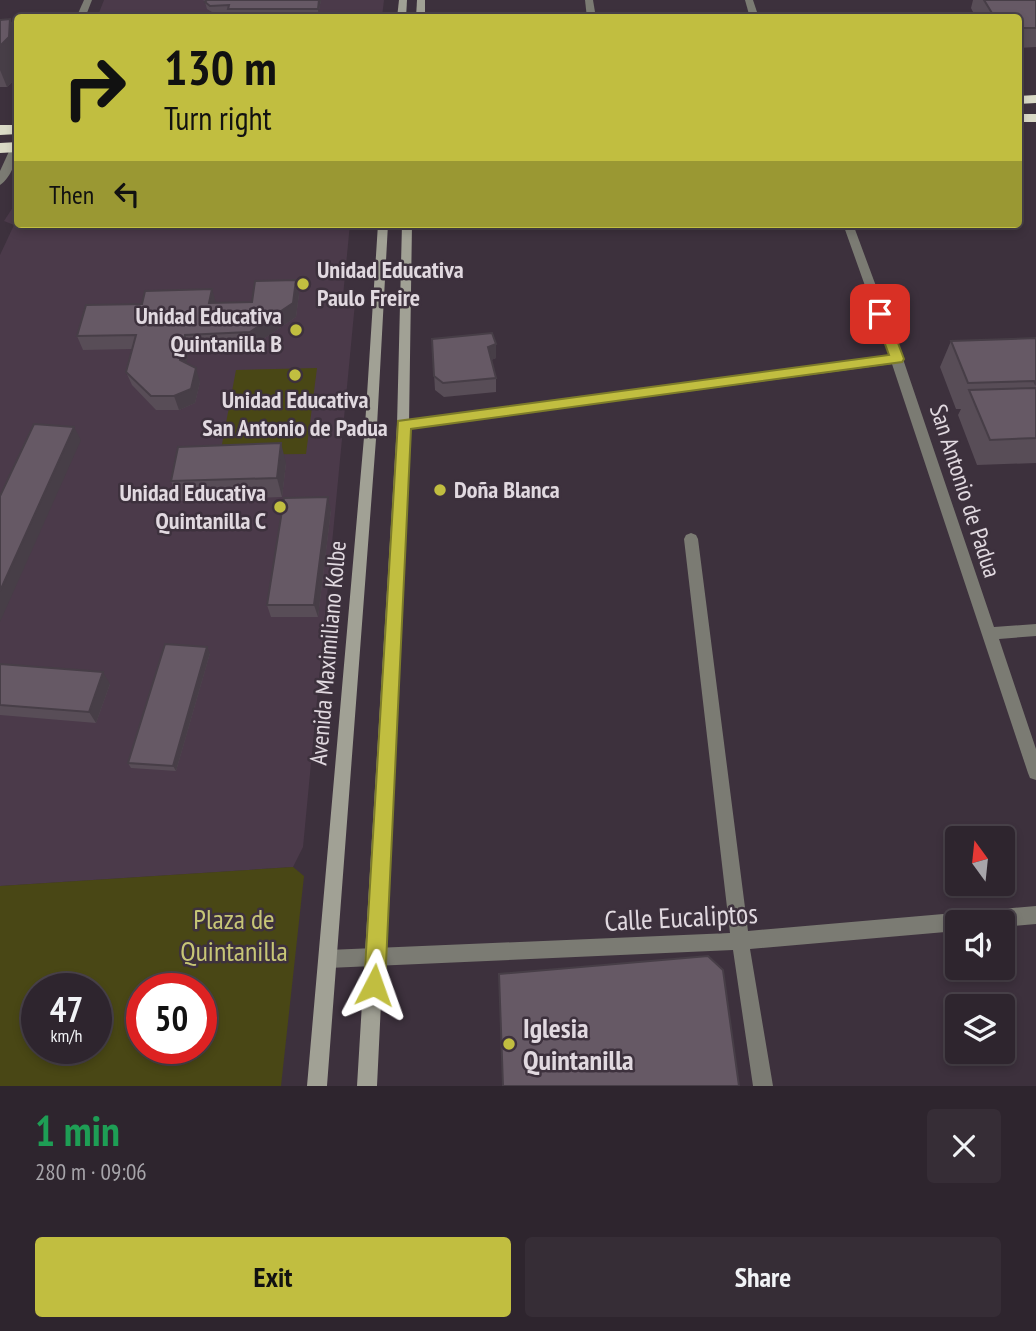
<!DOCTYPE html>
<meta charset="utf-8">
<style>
:root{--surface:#2e252e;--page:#362d36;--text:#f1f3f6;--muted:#a7a5aa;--line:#49424a;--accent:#c1be40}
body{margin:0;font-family:"PT Sans Narrow",sans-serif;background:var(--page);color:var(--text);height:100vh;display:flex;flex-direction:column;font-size:26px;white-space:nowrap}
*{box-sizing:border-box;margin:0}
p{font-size:23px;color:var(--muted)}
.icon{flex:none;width:38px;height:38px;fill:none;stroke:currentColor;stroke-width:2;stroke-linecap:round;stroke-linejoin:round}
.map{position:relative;height:1086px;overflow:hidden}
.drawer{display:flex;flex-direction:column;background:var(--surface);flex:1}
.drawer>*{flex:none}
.top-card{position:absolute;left:14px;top:14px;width:1008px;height:214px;border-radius:7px;box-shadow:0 4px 10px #0003,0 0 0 2px var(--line);background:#c1be40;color:#111;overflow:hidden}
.needle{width:46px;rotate:345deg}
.controls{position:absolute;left:945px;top:826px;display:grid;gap:14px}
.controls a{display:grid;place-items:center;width:70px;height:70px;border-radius:7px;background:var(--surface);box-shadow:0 4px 10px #0003,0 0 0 2px var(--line);font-size:35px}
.speed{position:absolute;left:21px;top:973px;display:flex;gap:14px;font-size:35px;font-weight:700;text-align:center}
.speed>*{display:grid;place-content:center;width:91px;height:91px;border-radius:50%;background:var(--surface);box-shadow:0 4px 10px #0003,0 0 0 2px var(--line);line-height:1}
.speed small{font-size:18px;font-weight:400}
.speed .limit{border:10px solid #d22;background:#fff;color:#111}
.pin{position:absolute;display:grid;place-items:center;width:60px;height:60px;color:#fff;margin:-30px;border-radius:14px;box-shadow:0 4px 10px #0006}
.me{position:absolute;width:77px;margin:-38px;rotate:4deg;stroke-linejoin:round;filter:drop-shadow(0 0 5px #0008)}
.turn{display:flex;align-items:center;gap:24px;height:147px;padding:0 35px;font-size:32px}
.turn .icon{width:91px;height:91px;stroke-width:2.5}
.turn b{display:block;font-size:49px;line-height:60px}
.then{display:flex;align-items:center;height:66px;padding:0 35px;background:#0003;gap:14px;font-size:26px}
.round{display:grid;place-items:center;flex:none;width:74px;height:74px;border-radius:7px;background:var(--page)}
.head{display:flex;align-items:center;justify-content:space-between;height:119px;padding:0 35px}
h1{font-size:42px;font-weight:800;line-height:52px;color:#1e9e55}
.cta{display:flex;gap:14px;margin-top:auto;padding:14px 35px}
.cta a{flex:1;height:80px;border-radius:7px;background:var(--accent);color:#111;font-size:28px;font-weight:800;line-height:80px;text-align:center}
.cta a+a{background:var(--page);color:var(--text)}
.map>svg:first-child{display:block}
.built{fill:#4b3a4a}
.green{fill:#494715;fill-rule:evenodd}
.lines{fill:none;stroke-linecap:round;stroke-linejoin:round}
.lane{fill:#7b7b73;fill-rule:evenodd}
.street{fill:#7b7b73;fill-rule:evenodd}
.secondary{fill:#a1a195;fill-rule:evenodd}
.highway{fill:#dadac7;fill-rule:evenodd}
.wall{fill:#584d57}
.shaded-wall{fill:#473e47}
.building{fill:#665965;stroke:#473e47;stroke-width:2}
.route{fill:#c1be40;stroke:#7d7c2a;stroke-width:2}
.poi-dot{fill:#c1be40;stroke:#3d313d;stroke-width:2.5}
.labels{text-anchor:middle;stroke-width:5;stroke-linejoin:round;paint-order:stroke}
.poi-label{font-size:24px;font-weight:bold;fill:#e1d9e0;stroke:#3d313d;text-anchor:start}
.street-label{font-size:24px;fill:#e1d9e0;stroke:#3d313d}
.near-street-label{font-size:28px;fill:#e1d9e0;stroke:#3d313d}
.near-park-label{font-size:28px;fill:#c7c676;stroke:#3d313d}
.near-poi-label{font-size:28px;font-weight:bold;fill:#e1d9e0;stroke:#3d313d;text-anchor:start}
</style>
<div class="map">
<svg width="1036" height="1086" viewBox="0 0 1036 1086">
<rect width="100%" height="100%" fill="#3d313d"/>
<g class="built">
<polygon points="104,0 384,0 382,17 97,18"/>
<polygon points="15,204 18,224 350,224 343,296 355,303 303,847 293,867 0,886 0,255 14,225 4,221"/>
</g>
<g class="green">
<polygon points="317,368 306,454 220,455 236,370"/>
<path d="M293 867 304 876 281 1086H0V886ZM37 989H96V1048H37ZM142 989H201V1048H142Z"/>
</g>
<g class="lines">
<polygon class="lane" points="585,0 593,0 596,18 587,18"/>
<g class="street">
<polygon points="84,0 92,0 85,18 76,18"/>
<polygon points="745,0 753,0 759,18 750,18"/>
<path d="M18 144C18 158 11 178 0 185V171L11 147Z"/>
<polygon points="843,224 853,224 903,359 994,627 1036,624 1036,636 999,639 1036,749 1036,780 1030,778 1028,773 892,364 403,430 397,425 403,420 890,356"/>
<polygon points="691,533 696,535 698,539 748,931 1036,906 1036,924 1003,927 1003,922 957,922 957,931 750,949 773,1086 753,1086 733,950 328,968 322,965 319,959 322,953 328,950 730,933 684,539 686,535"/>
</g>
<g class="secondary">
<polygon points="399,0 407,0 406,18 397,18"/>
<polygon points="417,0 425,0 425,18 416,18"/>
<polygon points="378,224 388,224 377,426 327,1086 307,1086 365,426"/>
<polygon points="402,224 412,224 409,425 377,1086 357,1086 397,425"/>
</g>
<g class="highway">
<polygon points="1036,95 1036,103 1018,104 1018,96"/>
<rect x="1018" y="114" width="18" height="8"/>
<polygon points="0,125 18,125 18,134 0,135"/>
<polygon points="18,142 18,152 0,153 0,143"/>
</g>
</g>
<g class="wall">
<polygon points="202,0 321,0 318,15 229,16 229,12 212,12 207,9 205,2 207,1"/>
<polygon points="973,0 1036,0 1036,47 1018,48 1018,18 976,18 971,8"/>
<polygon points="10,19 18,38 18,77 7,87 0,87 0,20"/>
<polygon points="299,294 296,317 253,346 189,349 186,363 200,382 195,403 179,410 156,410 132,385 126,372 132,349 83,350 77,336 216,303 252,302"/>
<polygon points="1036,338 1036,463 977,465 958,415 961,409 956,409 940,367 951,341"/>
<polygon points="432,339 496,358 491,360 496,378 496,392 444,397 435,390"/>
<polygon points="286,463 282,497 178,501 171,481"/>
<polygon points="331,510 318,617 271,617 267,605"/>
<polygon points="210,653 176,771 131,768 128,763"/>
<polygon points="0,664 110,684 96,723 0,715"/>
</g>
<g class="shaded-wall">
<polygon points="319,0 321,0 318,15 318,9"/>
<polygon points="10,19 18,38 18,77 7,87 0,70 0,46"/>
<polygon points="296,280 299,294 296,317 253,346 250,332"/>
<polygon points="212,289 216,303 209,303"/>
<polygon points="185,335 189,349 185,374 180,360"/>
<polygon points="496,344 496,358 489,361 488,347"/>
<polygon points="196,368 200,382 195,403 179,410 174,396"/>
<polygon points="74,427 81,440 0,622 0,591"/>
<polygon points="281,443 286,463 282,497 277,478"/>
<polygon points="328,497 331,510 318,617 314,605"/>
<polygon points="207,647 210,653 176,771 173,766"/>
<polygon points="103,672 110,684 96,723 89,712"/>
</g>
<g class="building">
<polygon points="207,0 319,0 318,9 228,9 229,5 210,6 205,2"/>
<polygon points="984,0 1036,0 1036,28 1018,28 1018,18 995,18"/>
<polygon points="10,19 9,37 0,46 0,20"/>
<polygon points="296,280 293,303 250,332 185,335 180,360 196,368 191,389 174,396 151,396 126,372 136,335 77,336 86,305 142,304 145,291 212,289 209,303 252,302 255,281"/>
<polygon points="492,333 496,344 488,347 496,378 443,383 434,376 432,339"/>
<polygon points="1036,338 1036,385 1034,381 968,383 951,341"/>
<polygon points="1036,388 1036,438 990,440 969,390"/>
<polygon points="34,424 74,427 0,591 0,496"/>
<polygon points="281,443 277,478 171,481 178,447"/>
<polygon points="328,497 314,605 267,605 284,498"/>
<polygon points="165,644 207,647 173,766 128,763"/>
<polygon points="0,664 103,672 89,712 0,705"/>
<polygon points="708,956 723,970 739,1086 503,1086 499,974"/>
</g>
<polygon class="route" points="880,309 887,314 904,359 902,362 411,429 385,985 381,992 374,995 367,992 364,985 398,421 889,355 874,314"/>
<g class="poi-dot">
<circle cx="303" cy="284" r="7"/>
<circle cx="296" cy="330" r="7"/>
<circle cx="295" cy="375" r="7"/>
<circle cx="440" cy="490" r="7"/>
<circle cx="280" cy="507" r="7"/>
<circle cx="509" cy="1044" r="7"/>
</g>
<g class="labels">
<g class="poi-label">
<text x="317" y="278">Unidad Educativa<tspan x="317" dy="28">Paulo Freire</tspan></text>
<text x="282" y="324" text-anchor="end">Unidad Educativa<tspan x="282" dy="28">Quintanilla B</tspan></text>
<text x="295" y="408" text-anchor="middle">Unidad Educativa<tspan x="295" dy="28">San Antonio de Padua</tspan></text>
<text x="454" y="498">Doña Blanca</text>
<text x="266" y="501" text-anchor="end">Unidad Educativa<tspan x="266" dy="28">Quintanilla C</tspan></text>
</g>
<g class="street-label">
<text transform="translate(965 491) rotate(72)" y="8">San Antonio de Padua</text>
<text transform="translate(328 653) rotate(-85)" y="8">Avenida Maximiliano Kolbe</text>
</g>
<g class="near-street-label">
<text transform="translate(681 917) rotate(-3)" y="10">Calle Eucaliptos</text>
</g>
<g class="near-park-label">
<text x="234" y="929">Plaza de<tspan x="234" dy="32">Quintanilla</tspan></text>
</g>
<g class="near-poi-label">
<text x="523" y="1038">Iglesia<tspan x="523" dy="32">Quintanilla</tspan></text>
</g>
</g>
</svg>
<div class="controls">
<a><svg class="needle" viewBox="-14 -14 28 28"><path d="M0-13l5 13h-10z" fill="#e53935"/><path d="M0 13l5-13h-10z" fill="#a7a5aa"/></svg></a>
<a><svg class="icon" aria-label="sound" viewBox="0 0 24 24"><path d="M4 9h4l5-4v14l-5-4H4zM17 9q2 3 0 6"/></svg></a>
<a><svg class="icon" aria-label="layers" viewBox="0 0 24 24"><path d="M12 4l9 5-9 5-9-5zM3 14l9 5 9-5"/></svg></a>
</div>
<div class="speed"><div>47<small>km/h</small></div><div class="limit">50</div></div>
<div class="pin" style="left:880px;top:314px;background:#d93025"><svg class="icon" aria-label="arrive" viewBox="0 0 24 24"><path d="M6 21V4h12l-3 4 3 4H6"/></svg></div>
<svg class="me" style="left:374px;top:985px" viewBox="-20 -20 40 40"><path d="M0-17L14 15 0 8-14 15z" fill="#c1be40" stroke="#fff" stroke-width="4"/></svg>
<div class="top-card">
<div class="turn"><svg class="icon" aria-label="right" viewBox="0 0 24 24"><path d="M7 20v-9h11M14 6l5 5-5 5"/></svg><div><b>130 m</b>Turn right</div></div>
<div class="then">Then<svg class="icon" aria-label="left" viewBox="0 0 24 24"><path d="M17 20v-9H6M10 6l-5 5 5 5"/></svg></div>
</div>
</div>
<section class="drawer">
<div class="head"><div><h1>1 min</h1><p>280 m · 09:06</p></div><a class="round"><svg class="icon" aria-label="close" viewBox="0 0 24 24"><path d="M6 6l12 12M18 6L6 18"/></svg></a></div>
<div class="cta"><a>Exit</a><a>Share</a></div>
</section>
